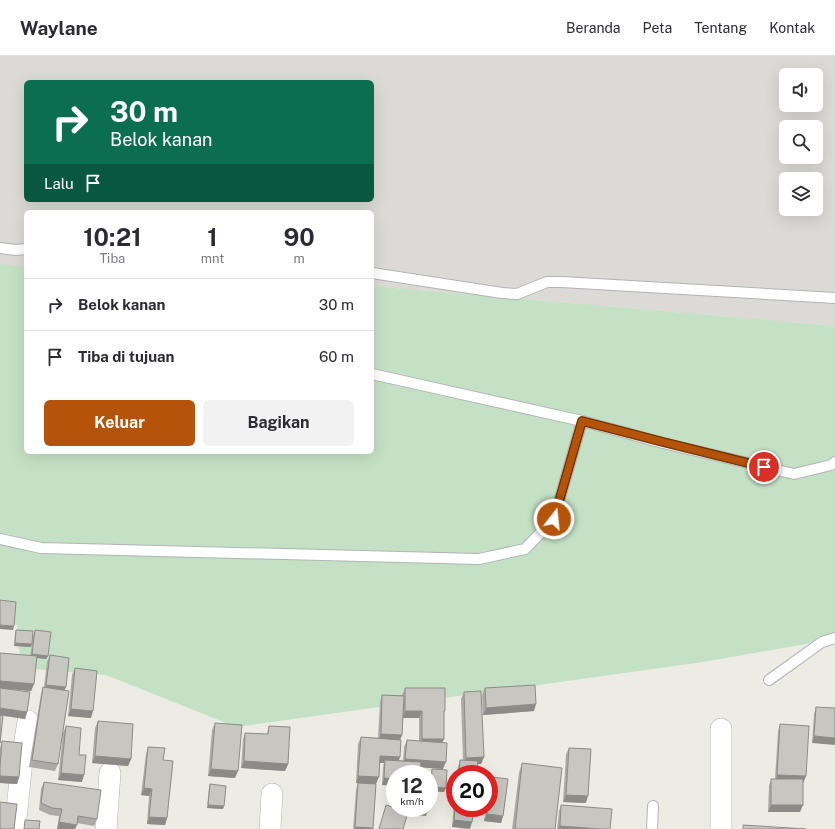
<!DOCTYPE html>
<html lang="id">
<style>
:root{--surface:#fff;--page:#f2f2f3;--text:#2b2b33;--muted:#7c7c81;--line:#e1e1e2;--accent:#b45309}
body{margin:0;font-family:"Public Sans",sans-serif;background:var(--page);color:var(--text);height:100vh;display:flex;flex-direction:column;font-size:15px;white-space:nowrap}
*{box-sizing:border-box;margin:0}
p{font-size:13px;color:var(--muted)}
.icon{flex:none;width:22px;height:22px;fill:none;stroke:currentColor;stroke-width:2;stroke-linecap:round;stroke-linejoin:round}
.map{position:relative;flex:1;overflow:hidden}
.sheet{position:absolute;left:24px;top:154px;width:350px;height:244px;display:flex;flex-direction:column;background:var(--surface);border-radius:6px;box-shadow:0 4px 16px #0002}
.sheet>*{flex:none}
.banner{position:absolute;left:24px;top:24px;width:350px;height:122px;border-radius:6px;box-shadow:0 4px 16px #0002;background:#0b6e4f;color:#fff;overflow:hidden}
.fabs{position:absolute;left:779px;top:12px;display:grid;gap:8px}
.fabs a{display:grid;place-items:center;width:44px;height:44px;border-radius:6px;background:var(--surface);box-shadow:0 4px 16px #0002;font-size:20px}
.speed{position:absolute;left:386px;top:709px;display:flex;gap:8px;font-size:20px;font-weight:700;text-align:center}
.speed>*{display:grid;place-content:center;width:52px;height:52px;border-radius:50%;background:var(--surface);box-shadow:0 4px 16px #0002;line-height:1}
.speed small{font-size:10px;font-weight:400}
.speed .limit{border:6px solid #d22;background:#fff;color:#111}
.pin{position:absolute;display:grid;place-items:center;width:34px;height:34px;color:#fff;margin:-17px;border:2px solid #fff;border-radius:50%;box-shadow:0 1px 4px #0007}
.me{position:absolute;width:44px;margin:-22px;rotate:16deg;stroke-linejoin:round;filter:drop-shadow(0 0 3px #0008)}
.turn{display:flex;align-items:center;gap:14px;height:84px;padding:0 20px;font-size:18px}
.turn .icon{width:52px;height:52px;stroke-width:2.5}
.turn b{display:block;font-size:28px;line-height:34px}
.then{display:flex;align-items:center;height:38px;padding:0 20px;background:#0003;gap:8px;font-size:15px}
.eta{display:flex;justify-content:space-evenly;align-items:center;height:68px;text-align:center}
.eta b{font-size:24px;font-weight:700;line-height:28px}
.cta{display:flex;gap:8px;margin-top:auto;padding:8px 20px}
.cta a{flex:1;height:46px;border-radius:6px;background:var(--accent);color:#fff;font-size:16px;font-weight:700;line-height:46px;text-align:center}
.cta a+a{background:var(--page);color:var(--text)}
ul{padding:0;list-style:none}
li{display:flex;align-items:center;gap:12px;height:52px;padding:0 20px;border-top:1px solid var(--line)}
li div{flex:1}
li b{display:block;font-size:15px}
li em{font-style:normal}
header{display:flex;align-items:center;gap:24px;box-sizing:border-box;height:56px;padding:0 20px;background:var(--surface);border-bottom:1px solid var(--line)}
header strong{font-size:19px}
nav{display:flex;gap:22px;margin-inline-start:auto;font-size:14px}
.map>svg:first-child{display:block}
.industrial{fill:#dbdad6;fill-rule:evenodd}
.green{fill:#c4e1c5}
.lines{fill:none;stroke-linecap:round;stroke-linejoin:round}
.service-casing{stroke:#b1b4b7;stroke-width:12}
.minor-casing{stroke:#b1b4b7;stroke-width:22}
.service{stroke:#fff;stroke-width:10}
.minor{stroke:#fff;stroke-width:21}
.wall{fill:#acaaa6;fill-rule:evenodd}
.shaded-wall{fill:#8c8b87}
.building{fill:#c8c6c1;stroke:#8c8b87}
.route-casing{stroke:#753606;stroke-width:10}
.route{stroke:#b45309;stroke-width:7}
</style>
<header>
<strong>Waylane</strong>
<nav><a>Beranda</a><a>Peta</a><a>Tentang</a><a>Kontak</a></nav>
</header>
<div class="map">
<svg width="835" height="773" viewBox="0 0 835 773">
<rect width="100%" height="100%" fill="#ecebe4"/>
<path class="industrial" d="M0 0H835V270L372 230V156H26V211L0 208ZM786 19H816V49H786ZM26 26H372V144H26ZM786 71H816V101H786ZM786 123H816V153H786Z"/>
<polygon class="green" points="0,208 26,211 26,396 372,396 372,230 835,270 835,583 703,606 236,671 106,619 21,612 17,569 0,567"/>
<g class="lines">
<g class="service-casing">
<g id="service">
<polyline points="0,192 16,194 26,193"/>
<polyline points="372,217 502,237 517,238 547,226 562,226 835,242"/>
<polyline points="372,318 582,365 663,387 794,418 831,409 835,406"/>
<polyline points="0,483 41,492 479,503 525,493 554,463 582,365"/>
<polyline points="769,624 783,614 822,586 835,582"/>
<polyline points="652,773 653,750"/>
</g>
</g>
<g class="minor-casing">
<g id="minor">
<polyline points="15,773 22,704 28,665"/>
<polyline points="106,773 110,717"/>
<polyline points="270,773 272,738"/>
<polyline points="721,773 721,673"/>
</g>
</g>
<use href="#service" class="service"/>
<use href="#minor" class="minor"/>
</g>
<g class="wall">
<polygon points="16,574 31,591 14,590 15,577"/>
<polygon points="35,574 48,600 46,603 36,602 34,628 31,635 9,633 27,656 25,663 3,660 0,597 30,600 34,577"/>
<polygon points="50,599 58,708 55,715 29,711 41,638 43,631 44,631 47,606"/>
<polygon points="75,612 91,662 68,660 72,619"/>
<path d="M405 632 444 658 442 686 443 713 421 711 382 729 383 711 384 707H380L376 728 373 773H353L356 734 358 727H356L358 688 361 681 378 682 380 646 382 639H402ZM403 662H419V685L407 684 404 691 403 705 399 704 400 701V684L402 679Z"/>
<polygon points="485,632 534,655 483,659 482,639"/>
<polygon points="464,636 484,701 481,708 478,708 477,718 457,718 458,711 460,704 463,704 461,643"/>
<polygon points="816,651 835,652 812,687 814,658"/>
<polygon points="98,665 131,703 128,710 92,707 95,672"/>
<polygon points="215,667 235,722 208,720 212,674"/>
<polygon points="780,668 806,720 803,727 800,756 768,756 769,730 771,723 775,723 778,675"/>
<polygon points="66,670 79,699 82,726 58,724 63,677"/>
<polygon points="269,670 288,708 285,715 241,712 243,683 245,677 267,678"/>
<polygon points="2,685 19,721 17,728 0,727 0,692"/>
<polygon points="148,691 163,704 167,762 165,769 147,768 149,740 141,739 146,698"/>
<polygon points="569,692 586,747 563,746 566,698"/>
<polygon points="522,707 555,773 512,773 519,717"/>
<polygon points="432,713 446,732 444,736 430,735 431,717"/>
<polygon points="492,721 503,760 501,767 484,765 486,752 489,752 489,729"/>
<polygon points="44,726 97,763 94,770 77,767 75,773 57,773 59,760 50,759 39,754 41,733"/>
<polygon points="210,728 224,750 223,753 207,752 209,731"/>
<polygon points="455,737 455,752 474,752 452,771"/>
<polygon points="561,749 610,773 557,773 559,755"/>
</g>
<g class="shaded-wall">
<polygon points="0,569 14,570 13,574 0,573"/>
<polygon points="15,587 32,588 31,591 14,590"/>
<polygon points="32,598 48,600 46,603 30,601"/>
<polygon points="0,625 34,628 31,635 0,632"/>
<polygon points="46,629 66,631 63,638 44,636"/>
<polygon points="536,648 534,655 483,659 486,652"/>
<polygon points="0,652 27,656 25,663 0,659"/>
<polygon points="71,653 93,655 91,662 68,660"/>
<polygon points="405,655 422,655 419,662 402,662"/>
<polygon points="381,678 402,679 399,686 378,685"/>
<polygon points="814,680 835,682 835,689 812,687"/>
<polygon points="422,683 444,683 441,690 419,690"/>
<polygon points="95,700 131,703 128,710 92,707"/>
<polygon points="380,700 400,701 397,708 385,704 384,707 378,707"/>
<polygon points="484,701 481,708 464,709 466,702"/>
<polygon points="405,703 446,706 443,713 403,710"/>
<polygon points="244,705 288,708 285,715 241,712"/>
<polygon points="211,713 238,715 235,722 208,720"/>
<polygon points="61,717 84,719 82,726 58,724"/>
<polygon points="777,719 806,720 803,727 775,726"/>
<polygon points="0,720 19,721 17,728 0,727"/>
<polygon points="358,720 379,721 376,728 356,727"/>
<polygon points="384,722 395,723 395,730 382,729"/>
<polygon points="431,731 446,732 444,736 430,735"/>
<polygon points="144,732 152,733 149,740 141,739"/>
<polygon points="566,739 588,740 586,747 563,746"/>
<polygon points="208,749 224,750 223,753 207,752"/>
<polygon points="771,749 803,749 800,756 768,756"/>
<polygon points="405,754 427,757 426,760 403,758"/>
<polygon points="487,758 503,760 501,767 484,765"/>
<polygon points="149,761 167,762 165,769 147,768"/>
<polygon points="454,764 472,766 470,773 452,771"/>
<polygon points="59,766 77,769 75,773 57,773"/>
<polygon points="560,770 600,773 558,773"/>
<polygon points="355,771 373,772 373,773 355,773"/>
</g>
<g class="building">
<polygon points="0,544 16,546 14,570 0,569"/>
<polygon points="16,574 33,575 32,588 15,587"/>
<polygon points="35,574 51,576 48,600 32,598"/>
<polygon points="0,597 37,600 34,628 0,625"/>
<polygon points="50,599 69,602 66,631 46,629"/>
<polygon points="75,612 97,615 93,655 71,653"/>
<polygon points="535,629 536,648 486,652 485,632"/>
<polygon points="43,631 69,635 58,708 32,704"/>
<polygon points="0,632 30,636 27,656 0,652"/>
<polygon points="405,632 445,632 445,655 444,655 444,683 422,683 422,655 405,655"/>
<polygon points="481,635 484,701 466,702 464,636"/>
<polygon points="382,639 404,640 402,679 381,678"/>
<polygon points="816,651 835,652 835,682 814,680"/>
<polygon points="0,659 3,660 0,687"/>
<polygon points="98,665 133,668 131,703 95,700"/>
<polygon points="215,667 242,669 238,715 211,713"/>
<polygon points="780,668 809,670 806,720 777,719"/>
<polygon points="66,670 81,672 79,699 86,699 84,719 61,717"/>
<polygon points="269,670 290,671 288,708 244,705 245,677 268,678"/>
<polygon points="361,681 401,684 400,701 380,700 379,721 358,720"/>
<polygon points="407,684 447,687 446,706 405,703"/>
<polygon points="2,685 22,687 19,721 0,720 0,711"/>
<polygon points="148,691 165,692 163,704 173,705 167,762 149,761 152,733 144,732"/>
<polygon points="569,692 591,693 588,740 566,739"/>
<polygon points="385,704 421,706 420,718 395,718 395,723 384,722"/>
<polygon points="460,704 478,705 477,718 459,718"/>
<polygon points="522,707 562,712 555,773 515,773"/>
<polygon points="432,713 447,714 446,732 431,731"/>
<polygon points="492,721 508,723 503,760 487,758 487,752 489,752 489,740"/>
<rect x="771" y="723" width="32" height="26"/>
<polygon points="44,726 101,734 97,763 78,760 77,769 59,766 62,753 52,752 41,747"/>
<polygon points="358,727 376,728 373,772 355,771"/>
<polygon points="210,728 226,730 224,750 208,749"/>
<polygon points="0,746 17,748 14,773 0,773"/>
<polygon points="386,749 408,756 403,773 379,773"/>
<polygon points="561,749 612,753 610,773 600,773 560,770"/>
<polygon points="405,752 427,752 427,757 405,754"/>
<polygon points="455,752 474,752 472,766 454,764"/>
<polygon points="25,764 40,765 39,773 24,773"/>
<polygon points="743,769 806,773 743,773"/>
</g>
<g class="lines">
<g class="route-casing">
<polyline id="route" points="554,463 582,365 663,386 764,411"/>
</g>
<use href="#route" class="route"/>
</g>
</svg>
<div class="fabs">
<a><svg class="icon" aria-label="sound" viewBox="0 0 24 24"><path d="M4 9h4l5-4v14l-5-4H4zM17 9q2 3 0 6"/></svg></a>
<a><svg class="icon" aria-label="search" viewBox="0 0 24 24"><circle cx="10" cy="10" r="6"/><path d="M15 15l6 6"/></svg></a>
<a><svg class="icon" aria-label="layers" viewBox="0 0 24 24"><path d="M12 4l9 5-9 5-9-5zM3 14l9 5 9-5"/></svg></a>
</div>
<div class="speed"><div>12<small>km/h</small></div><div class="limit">20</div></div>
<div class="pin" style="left:764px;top:411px;background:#d93025"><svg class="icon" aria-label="arrive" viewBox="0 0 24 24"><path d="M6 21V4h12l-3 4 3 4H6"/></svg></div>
<svg class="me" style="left:554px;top:463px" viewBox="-20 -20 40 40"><circle r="17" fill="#b45309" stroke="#fff" stroke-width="3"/><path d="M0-11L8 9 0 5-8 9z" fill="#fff"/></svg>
<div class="banner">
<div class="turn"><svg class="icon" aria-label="right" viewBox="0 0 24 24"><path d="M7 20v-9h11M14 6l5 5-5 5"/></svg><div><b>30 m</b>Belok kanan</div></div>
<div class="then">Lalu<svg class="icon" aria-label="arrive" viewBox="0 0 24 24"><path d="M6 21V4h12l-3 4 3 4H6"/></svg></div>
</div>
<section class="sheet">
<div class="eta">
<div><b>10:21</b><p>Tiba</p></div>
<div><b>1</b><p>mnt</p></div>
<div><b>90</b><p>m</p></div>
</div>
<ul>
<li><svg class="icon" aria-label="right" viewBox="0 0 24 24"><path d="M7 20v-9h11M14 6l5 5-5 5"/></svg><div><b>Belok kanan</b></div><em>30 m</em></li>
<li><svg class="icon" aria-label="arrive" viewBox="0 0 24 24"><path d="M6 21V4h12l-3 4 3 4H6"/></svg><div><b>Tiba di tujuan</b></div><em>60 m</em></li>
</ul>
<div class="cta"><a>Keluar</a><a>Bagikan</a></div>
</section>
</div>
